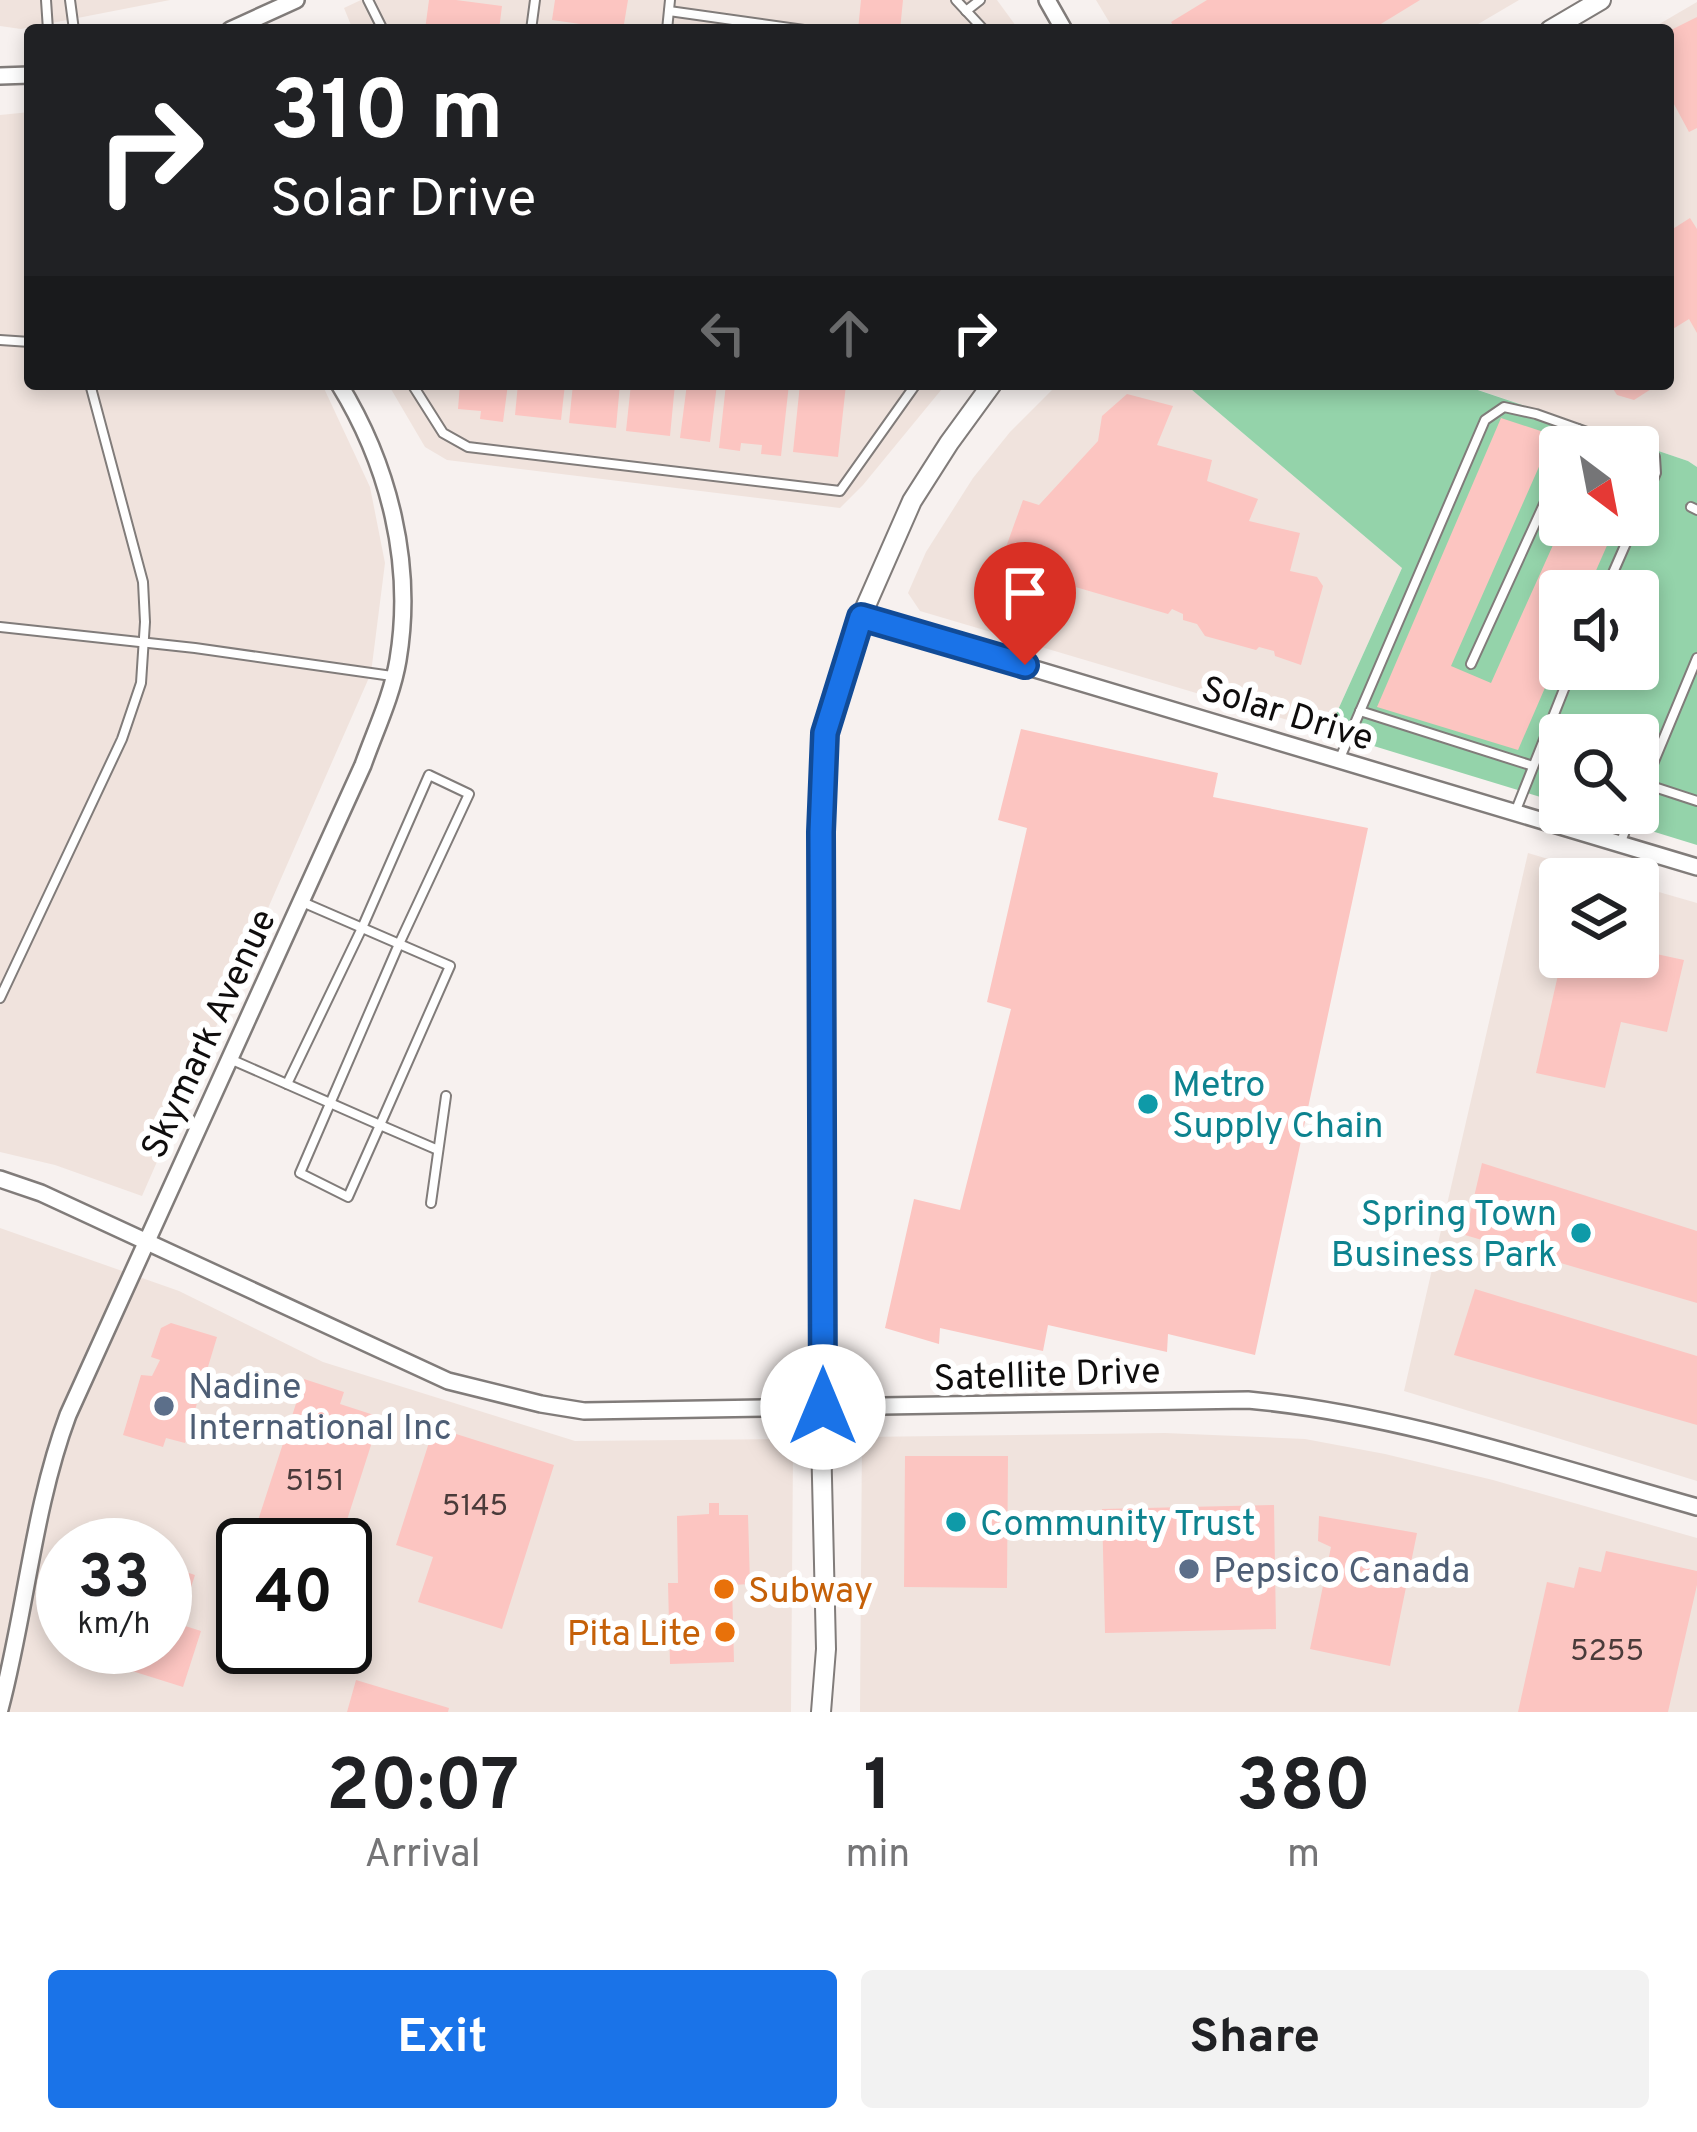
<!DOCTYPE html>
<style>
:root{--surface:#fff;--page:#f2f2f2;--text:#202124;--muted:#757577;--accent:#1a73e8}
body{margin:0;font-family:Overpass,sans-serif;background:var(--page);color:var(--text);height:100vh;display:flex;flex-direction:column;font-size:45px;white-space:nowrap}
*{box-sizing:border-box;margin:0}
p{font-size:39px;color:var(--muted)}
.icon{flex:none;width:66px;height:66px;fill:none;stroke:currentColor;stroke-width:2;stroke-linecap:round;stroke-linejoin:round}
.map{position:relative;height:1712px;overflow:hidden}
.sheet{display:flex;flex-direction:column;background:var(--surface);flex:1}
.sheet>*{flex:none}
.hud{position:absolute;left:24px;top:24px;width:1650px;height:366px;border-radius:12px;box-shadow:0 6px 18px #0003;background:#202124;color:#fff;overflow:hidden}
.needle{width:78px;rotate:148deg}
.buttons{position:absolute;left:1539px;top:426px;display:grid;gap:24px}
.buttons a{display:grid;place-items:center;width:120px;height:120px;border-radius:12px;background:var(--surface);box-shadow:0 6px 18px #0003;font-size:60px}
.speed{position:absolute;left:36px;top:1518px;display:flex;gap:24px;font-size:60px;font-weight:700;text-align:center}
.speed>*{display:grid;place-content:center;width:156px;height:156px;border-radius:50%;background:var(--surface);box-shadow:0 6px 18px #0003;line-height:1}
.speed small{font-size:30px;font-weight:400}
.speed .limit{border:6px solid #111;border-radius:18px;background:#fff;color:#111}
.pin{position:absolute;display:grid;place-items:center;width:102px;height:102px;color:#fff;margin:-123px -51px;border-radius:50% 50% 50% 0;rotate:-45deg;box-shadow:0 0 12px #0007}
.pin .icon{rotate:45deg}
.me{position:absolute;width:132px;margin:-66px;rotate:0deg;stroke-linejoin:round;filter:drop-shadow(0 0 9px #0008)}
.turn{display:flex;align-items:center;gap:42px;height:252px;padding:0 48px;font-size:54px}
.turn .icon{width:156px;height:156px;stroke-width:2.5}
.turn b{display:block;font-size:84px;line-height:102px}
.lanes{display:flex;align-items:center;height:114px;padding:0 48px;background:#0003;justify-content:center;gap:60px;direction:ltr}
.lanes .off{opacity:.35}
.eta{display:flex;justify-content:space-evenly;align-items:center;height:204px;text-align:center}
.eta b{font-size:72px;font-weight:700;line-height:84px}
.primary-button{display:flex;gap:24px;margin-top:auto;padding:24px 48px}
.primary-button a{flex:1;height:138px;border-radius:12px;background:var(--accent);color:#fff;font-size:48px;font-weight:700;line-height:138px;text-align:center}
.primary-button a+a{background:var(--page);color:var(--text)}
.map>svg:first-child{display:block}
.built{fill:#f0e3dd;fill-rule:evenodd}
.green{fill:#94d3aa;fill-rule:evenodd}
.building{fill:#fcc5c1}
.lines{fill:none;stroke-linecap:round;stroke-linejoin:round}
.service-casing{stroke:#817c7a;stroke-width:12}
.minor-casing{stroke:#817c7a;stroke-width:20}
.tertiary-casing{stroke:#817c7a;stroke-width:22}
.service{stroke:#fff;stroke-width:8}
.minor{stroke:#fff;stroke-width:15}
.tertiary{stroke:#fff;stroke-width:18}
.route-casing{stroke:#114b97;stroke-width:30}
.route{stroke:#1a73e8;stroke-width:21}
.culture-dot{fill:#0f9aa8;stroke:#fff;stroke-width:4.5}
.service-dot{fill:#5c6f8a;stroke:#fff;stroke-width:4.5}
.food-dot{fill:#e8710a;stroke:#fff;stroke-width:4.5}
.labels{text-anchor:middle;stroke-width:12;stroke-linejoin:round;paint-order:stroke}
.number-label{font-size:30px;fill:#4a3b3a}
.street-label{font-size:36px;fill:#0f0d0d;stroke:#fff}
.culture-label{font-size:36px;fill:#0d838f;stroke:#fff;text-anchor:start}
.service-label{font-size:36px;fill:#4e5e75;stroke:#fff;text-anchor:start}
.food-label{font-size:36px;fill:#c56008;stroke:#fff;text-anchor:start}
</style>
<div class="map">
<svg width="1697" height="1712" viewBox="0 0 1697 1712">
<rect width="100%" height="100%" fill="#f7f1ef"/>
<g class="built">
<polygon points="0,0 170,0 21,29 0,26"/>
<polygon points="361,0 997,0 1019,30 353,30 344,8"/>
<polygon points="1096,0 1519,0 1468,30 1114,30"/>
<polygon points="1697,2 1697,467 1688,461 1461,384 1668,384 1668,30 1649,30"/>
<polygon points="30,112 30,384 322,384 370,487 385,563 371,673 142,1196 55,1165 0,1152 0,115"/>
<polygon points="388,384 946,384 863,485 840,508 447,460 425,447"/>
<polygon points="1058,384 1185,384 1402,568 1328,732 920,611 908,593 926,552 973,478 1010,432"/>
<polygon points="1528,853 1615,879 1560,879 1560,957 1638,957 1638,886 1697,903 1697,1481 1404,1391"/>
<path d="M0 1228 179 1291 323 1362 575 1441 782 1439 793 1452 791 1712H0ZM63 1545H165V1647H63ZM243 1545H345V1647H243Z"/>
<polygon points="1165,1433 1305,1439 1385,1454 1493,1480 1697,1538 1697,1712 860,1712 862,1437"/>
</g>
<path class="green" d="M1185 384H1460L1688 461 1697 467V845L1593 813H1638V735H1560V803L1328 732 1402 568ZM1560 447H1638V525H1560ZM1560 591H1638V669H1560Z"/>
<g class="building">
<polygon points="429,0 456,0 502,6 499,30 425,30"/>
<polygon points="555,0 628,0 623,30 552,20"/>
<polygon points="861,0 903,0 900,30 858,30"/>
<polygon points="1207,0 1420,0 1371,30 1176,30 1171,22"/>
<polygon points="1697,17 1697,128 1689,132 1668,93 1668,37 1671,35 1669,31"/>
<polygon points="1690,218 1697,229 1697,333 1689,319 1668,332 1668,232"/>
<polygon points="460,384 508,384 503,422 480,419 481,411 458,409"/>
<polygon points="518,384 565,384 561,420 515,415"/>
<polygon points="573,384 620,384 616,428 569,423"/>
<polygon points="631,384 675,384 670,436 626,431"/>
<polygon points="687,384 717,384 710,442 680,438"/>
<polygon points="726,384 789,384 781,456 761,454 762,445 741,443 740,451 719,448"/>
<polygon points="800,384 846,385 838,457 793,452"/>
<polygon points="1610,384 1659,384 1634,400 1617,395"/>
<polygon points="1127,394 1173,406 1157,445 1212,460 1207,481 1258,499 1249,521 1300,533 1290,571 1317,577 1323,586 1301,665 1275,656 1274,651 1259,647 1256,650 1205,636 1197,624 1183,620 1183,614 1172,609 1168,614 1072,586 1073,581 1058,575 1055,579 1001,561 1023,500 1039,505 1098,441 1102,416"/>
<polygon points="1501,418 1553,435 1451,666 1491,683 1562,525 1616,525 1587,591 1560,591 1560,653 1518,750 1377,707"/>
<polygon points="1021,729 1218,773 1213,797 1368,828 1255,1355 1168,1334 1167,1352 1048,1325 1043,1351 940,1328 939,1344 885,1328 914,1199 960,1210 1011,1009 987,1002 1027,828 998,820"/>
<polygon points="1638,950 1684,960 1667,1032 1621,1022 1605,1088 1536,1073 1562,957 1638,957"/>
<polygon points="1482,1163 1697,1231 1697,1303 1465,1235"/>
<polygon points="1475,1289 1697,1356 1697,1425 1454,1355"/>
<polygon points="171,1323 217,1337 185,1443 166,1438 163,1447 123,1435 141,1375 152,1376 160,1360 151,1357 161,1328"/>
<polygon points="304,1379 344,1392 340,1404 380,1417 339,1545 260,1545 251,1542"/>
<polygon points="434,1427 554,1465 502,1629 418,1602 433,1557 396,1545"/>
<polygon points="905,1456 1008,1456 1007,1588 904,1587"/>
<polygon points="709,1503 719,1503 719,1515 748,1515 750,1584 732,1585 734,1662 670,1664 668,1583 678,1583 677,1516 709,1514"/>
<polygon points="1274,1505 1276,1629 1105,1633 1102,1509"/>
<polygon points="1319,1516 1417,1533 1390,1666 1310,1649 1331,1547 1318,1541"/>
<polygon points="1606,1551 1697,1571 1697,1585 1668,1712 1518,1712 1547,1582 1574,1588 1579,1567 1601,1572"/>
<polygon points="165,1565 195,1575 179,1624 201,1631 183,1687 113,1665 118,1647 165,1647"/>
<polygon points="356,1680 449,1708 448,1712 347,1712"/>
</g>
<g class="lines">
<g class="service-casing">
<g id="service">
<polyline points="46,0 48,30"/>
<polyline points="70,0 74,30"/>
<polyline points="368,0 383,30"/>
<polyline points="956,0 984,30"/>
<polyline points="669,11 804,30"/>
<polyline points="966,11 980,0"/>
<polyline points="531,30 535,0"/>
<polyline points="667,30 670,0"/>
<polyline points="0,340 30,342"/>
<polyline points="412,384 443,433 468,447 840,491 916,384"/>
<polyline points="1570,447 1578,429"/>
<polyline points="1638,450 1655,457 1656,473 1638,516"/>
<polyline points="1691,507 1697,510"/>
<polyline points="1605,591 1634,525"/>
<polyline points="0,627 195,648 392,676"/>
<polyline points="1471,664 1560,469"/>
<polyline points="1360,711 1533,766"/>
<polyline points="1340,758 1485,420 1504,407 1536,414 1629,447"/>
<polyline points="1645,784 1697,801"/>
<polyline points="1638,800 1697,658"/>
<polyline points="1516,810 1572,669"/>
<polyline points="1620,844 1632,813"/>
<polyline points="0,998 122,739 141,683 145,622 143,582 90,384"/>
<polyline points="230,1059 380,1125 450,966 300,901"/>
<polyline points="287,1084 362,928 429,775 469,794 399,944 300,1173 348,1197 380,1125 438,1150"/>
<polyline points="431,1203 446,1096"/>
</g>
</g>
<g class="minor-casing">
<g id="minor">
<polyline points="1047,0 1064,30"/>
<polyline points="230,30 296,0"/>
<polyline points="0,76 30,75"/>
<polyline points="861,617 1697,867"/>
<path d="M0 1179 41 1193 448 1381 541 1404 584 1411 1248 1400C1399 1414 1551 1466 1697 1507"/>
<path d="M0 1709C26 1611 33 1509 68 1415L363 765C375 731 392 696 398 660 414 564 389 465 339 384"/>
</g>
</g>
<g class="tertiary-casing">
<g id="tertiary">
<polyline points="1550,30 1601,0"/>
<polyline points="821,1712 826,1649 821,1436 821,832 825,733 861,617 912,501 949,443 992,384"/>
</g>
</g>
<use href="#service" class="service"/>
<use href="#minor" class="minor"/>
<use href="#tertiary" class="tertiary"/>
</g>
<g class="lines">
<g class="route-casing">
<polyline id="route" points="823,1407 821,832 825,733 861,617 1025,665"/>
</g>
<use href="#route" class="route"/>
</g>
<g class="culture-dot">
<circle cx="1148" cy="1104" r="12"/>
<circle cx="1581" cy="1233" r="12"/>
<circle cx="956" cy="1522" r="12"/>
</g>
<g class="service-dot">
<circle cx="164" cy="1406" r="12"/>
<circle cx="1189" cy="1569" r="12"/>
</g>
<g class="food-dot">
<circle cx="724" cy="1589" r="12"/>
<circle cx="725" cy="1632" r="12"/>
</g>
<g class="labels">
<g class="number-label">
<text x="315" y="1490">5151</text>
<text x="475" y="1515">5145</text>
<text x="1607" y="1660">5255</text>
</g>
<g class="street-label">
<text transform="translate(1288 712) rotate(17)" y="13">Solar Drive</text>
<text transform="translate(207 1033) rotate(-65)" y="13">Skymark Avenue</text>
<text transform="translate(1047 1373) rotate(-2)" y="13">Satellite Drive</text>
</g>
<g class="culture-label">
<text x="1172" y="1096">Metro<tspan x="1172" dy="41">Supply Chain</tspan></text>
<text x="1557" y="1225" text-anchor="end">Spring Town<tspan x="1557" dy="41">Business Park</tspan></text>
<text x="980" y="1535">Community Trust</text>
</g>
<g class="service-label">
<text x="188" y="1398">Nadine<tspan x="188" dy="41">International Inc</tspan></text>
<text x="1213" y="1582">Pepsico Canada</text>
</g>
<g class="food-label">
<text x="748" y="1602">Subway</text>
<text x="701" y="1645" text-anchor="end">Pita Lite</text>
</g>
</g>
</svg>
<div class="buttons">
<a><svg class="needle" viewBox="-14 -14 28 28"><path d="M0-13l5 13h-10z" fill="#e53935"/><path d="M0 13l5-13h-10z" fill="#757577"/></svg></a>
<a><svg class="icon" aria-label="sound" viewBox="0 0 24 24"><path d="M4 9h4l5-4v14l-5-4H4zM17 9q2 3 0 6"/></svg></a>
<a><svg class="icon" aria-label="search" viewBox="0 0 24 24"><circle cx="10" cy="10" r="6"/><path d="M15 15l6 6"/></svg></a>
<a><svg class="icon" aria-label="layers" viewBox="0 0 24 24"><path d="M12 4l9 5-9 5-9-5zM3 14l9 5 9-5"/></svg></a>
</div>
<div class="speed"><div>33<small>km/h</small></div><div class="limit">40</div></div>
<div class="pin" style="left:1025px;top:665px;background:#d93025"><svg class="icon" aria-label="arrive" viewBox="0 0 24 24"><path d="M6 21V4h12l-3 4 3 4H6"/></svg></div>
<svg class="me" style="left:823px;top:1407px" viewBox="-20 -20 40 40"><circle r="19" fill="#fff"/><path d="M0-13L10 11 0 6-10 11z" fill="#1a73e8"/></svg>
<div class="hud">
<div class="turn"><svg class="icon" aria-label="right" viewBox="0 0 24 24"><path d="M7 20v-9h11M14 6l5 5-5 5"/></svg><div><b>310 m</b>Solar Drive</div></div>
<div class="lanes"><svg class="icon off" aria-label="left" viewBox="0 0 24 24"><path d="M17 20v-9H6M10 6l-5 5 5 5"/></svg><svg class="icon off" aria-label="ahead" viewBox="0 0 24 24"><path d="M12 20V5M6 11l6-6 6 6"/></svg><svg class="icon" aria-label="right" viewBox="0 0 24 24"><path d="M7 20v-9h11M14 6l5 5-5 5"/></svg></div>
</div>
</div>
<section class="sheet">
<div class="eta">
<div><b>20:07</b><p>Arrival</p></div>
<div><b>1</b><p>min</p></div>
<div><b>380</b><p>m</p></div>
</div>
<div class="primary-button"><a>Exit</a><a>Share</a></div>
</section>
